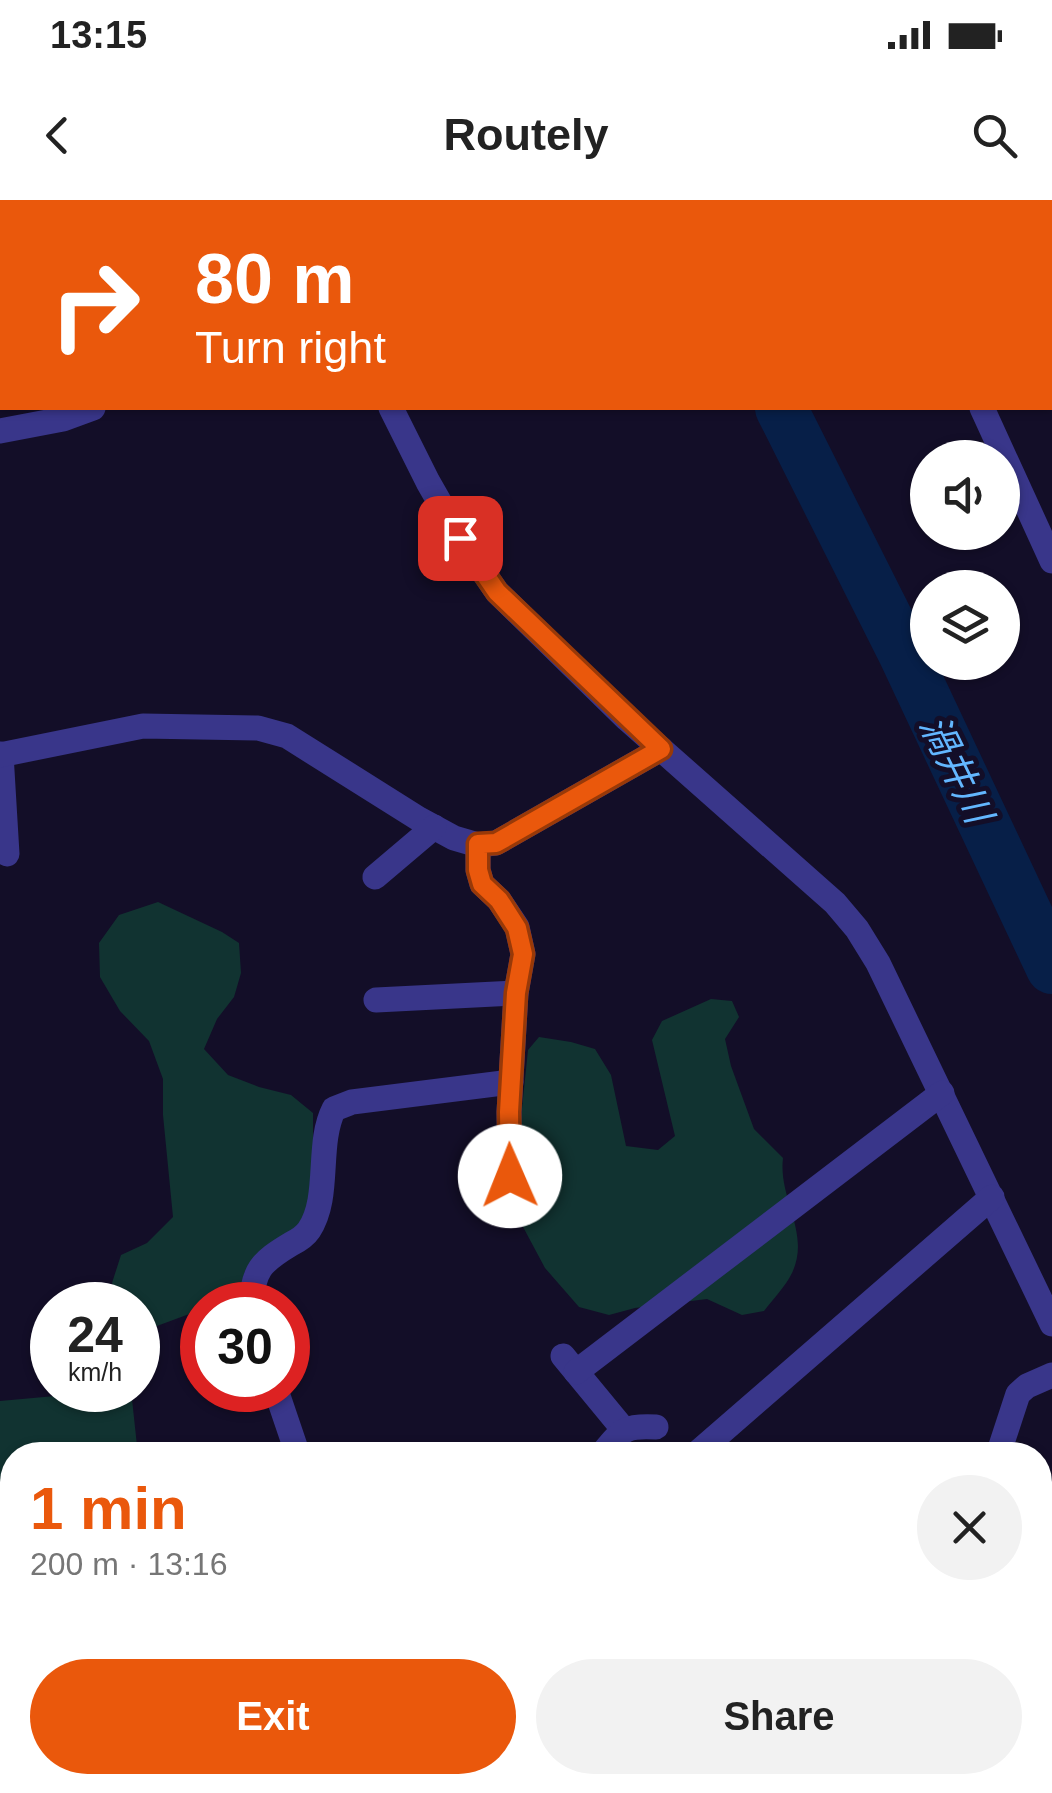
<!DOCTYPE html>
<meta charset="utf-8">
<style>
:root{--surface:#fff;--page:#f2f2f2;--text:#222;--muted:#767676;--accent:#ea580c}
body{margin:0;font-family:Arial,"Noto Sans JP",sans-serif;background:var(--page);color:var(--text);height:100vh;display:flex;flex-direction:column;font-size:38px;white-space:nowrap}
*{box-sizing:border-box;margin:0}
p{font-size:32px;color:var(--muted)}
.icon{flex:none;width:55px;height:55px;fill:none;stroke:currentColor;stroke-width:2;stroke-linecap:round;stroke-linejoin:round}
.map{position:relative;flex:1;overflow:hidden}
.side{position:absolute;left:0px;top:1242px;width:1052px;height:352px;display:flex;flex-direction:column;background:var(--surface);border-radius:40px 40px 0 0;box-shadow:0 2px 8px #0004}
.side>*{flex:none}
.top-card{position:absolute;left:0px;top:0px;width:1052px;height:210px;box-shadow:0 2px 8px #0004;background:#ea580c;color:#fff;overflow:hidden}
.buttons{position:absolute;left:910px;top:240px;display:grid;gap:20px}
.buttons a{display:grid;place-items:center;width:110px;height:110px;border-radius:50%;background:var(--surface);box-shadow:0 2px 8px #0004;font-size:50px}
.speed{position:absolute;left:30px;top:1082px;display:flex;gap:20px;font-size:50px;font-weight:700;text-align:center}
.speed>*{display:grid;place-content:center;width:130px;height:130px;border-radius:50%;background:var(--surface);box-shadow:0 2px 8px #0004;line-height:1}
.speed small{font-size:25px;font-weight:400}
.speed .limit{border:15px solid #d22;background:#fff;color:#111}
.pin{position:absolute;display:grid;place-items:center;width:85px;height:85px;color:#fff;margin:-42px;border-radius:20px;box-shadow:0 5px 15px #0006}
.me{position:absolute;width:110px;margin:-55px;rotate:359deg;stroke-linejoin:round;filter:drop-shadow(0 0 8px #0008)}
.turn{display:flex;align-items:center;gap:35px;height:210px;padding:0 30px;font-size:45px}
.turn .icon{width:130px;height:130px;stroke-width:2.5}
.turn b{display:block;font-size:70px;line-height:85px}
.round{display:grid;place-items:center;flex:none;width:105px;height:105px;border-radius:52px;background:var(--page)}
.summary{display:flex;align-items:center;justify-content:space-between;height:170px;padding:0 30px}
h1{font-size:60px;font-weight:800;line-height:75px;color:var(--accent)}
.primary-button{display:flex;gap:20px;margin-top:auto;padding:20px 30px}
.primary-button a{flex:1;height:115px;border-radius:60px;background:var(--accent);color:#fff;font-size:40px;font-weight:800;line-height:115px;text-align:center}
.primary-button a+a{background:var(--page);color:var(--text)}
.status{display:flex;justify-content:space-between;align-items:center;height:70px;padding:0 50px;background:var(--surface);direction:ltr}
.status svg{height:28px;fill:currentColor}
header{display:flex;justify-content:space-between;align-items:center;height:130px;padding:0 30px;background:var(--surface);font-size:45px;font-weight:800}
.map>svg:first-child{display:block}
.green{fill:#113331}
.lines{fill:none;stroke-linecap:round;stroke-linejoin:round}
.river{stroke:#071f48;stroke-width:52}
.street{stroke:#39368a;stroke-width:25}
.route-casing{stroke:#983908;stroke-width:25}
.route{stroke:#ea580c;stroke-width:18}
.labels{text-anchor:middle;stroke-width:10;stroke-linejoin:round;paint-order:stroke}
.water-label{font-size:38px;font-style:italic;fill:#63b7ff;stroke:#130e28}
</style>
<div class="status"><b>13:15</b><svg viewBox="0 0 49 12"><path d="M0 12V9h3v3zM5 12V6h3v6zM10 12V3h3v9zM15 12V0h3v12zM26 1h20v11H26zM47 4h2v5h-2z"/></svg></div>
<header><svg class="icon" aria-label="back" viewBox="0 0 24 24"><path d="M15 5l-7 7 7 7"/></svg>Routely<svg class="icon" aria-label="search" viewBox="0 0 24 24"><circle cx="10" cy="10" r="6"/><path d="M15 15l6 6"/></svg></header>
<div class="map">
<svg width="1052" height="1593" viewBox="0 0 1052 1593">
<rect width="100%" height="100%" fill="#130e28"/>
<g class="green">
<polygon points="158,702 222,732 239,743 241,773 234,797 217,819 204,849 228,875 259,887 291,895 313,913 313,993 304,1022 263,1050 245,1071 238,1102 233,1105 202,1105 202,1113 192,1113 138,1133 138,1105 121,1105 112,1083 121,1055 147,1043 173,1017 163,915 163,879 149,841 120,811 100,777 99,743 119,715"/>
<path d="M711 799 732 801 739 817 725 839 731 866 754 929 783 958C778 999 811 1033 792 1073 785 1087 773 1099 764 1111L742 1115 707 1099 635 1108 609 1115 579 1107 545 1068 522 1025 517 995 518 947 528 850 539 837 571 842 595 849 611 875 626 946 658 950 675 936 652 840 662 821Z"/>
<polygon points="69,1190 131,1190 138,1255 12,1255 12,1363 0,1362 0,1201 66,1195"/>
</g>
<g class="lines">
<g class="river">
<polyline points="686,0 687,2"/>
<polyline points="781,208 903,451 1052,768"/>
</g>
<g class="street">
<polyline points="172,0 175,2"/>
<polyline points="884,0 885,2"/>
<polyline points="1022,2 1027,0"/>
<polyline points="391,208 428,282 460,338 497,392 627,519 835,703 857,729 878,763 1052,1124"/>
<polyline points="982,208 1052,361"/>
<polyline points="0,231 63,219 93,208"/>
<polyline points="1,554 7,654"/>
<polyline points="0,555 143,526 258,528 287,536 419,619 454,638 478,645 496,643 661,549"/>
<polyline points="478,645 478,670 482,684 499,700 517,727 523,754 516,793 509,912 510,976"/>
<polyline points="375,677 434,627"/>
<polyline points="376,800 516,793"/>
<path d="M251 1105C253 1070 261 1062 291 1044 297 1041 305 1036 309 1030 331 997 316 944 334 909L352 902 511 882"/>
<polyline points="563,1156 624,1230"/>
<polyline points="576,1172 942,893"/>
<polyline points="276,1190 298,1255"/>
<path d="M601 1255C622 1231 622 1225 656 1227"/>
<polyline points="695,1255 992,997"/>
<polyline points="998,1255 1018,1194 1027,1186 1052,1175"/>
<polyline points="1040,1534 1052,1530"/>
<polyline points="429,1582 435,1593"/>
<polyline points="948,1593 994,1582"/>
</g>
</g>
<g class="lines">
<g class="route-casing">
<polyline id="route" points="460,338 497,392 661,549 496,643 478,644 478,670 482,684 499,700 517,728 523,754 516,793 509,912 510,976"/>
</g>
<use href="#route" class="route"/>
</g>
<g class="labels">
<g class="water-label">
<text transform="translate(956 569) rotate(64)" y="13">渦井川</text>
</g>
</g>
</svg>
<div class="buttons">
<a><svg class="icon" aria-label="sound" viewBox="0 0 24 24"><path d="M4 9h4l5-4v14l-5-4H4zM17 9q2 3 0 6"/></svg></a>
<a><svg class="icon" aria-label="layers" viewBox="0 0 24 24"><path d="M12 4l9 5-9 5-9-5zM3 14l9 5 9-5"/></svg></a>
</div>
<div class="speed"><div>24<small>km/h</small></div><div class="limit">30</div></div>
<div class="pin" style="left:460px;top:338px;background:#d93025"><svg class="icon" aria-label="arrive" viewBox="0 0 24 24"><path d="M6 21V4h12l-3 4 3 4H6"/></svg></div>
<svg class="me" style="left:510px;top:976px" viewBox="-20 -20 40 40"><circle r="19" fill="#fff"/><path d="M0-13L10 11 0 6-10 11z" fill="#ea580c"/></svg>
<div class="top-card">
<div class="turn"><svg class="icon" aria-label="right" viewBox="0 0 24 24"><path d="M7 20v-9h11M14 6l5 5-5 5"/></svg><div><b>80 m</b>Turn right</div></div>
</div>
<section class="side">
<div class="summary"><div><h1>1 min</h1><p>200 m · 13:16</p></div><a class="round"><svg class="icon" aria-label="close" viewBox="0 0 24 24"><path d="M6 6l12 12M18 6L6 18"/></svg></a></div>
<div class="primary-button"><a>Exit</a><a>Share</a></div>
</section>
</div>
